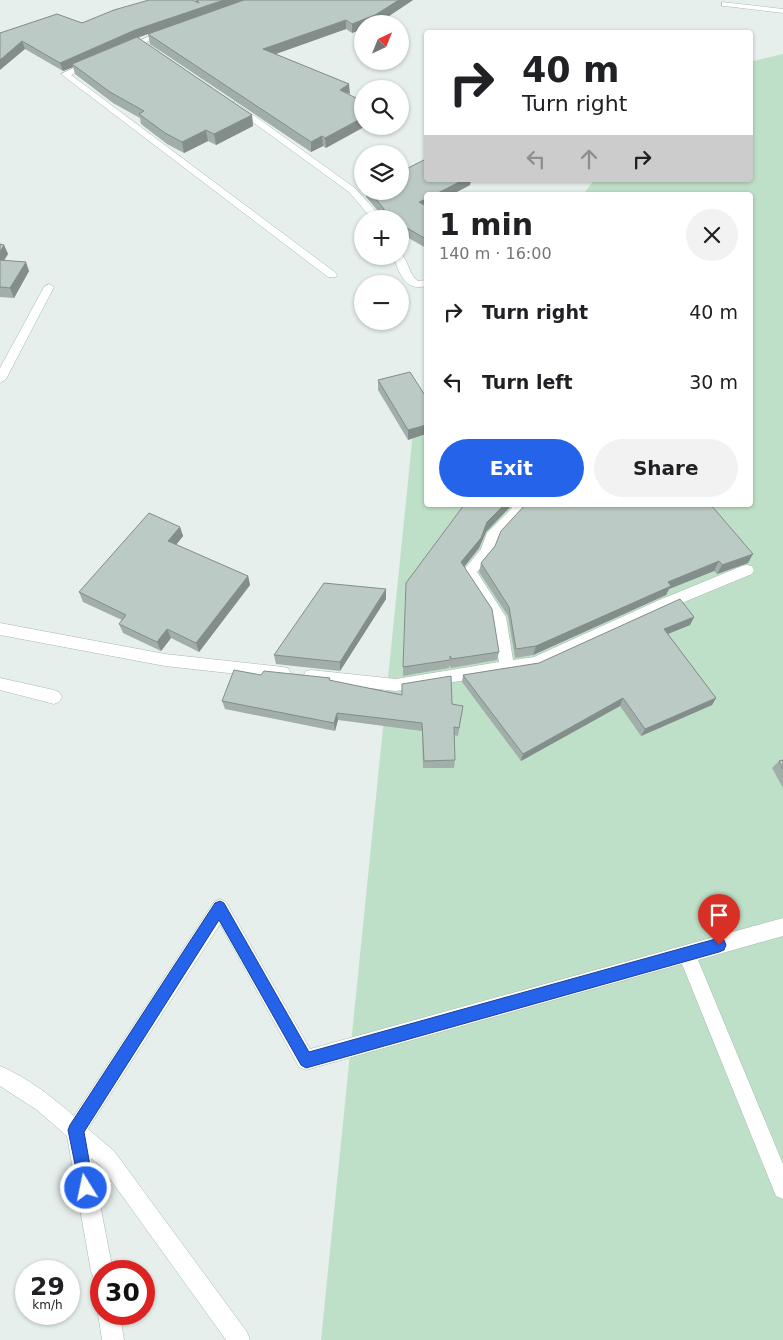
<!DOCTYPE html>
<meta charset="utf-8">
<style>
:root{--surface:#fff;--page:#f2f2f2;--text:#202124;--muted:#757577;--accent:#2563eb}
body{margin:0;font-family:"DejaVu Sans",sans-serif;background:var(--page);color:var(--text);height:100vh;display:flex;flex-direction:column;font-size:19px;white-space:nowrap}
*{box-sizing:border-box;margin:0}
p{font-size:16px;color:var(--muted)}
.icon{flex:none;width:28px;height:28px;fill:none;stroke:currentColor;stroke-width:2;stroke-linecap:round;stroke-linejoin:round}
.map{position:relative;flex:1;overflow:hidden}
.side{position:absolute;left:424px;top:192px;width:329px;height:315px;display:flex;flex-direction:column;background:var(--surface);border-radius:5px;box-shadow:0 1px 4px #0004}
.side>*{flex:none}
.banner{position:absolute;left:424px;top:30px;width:329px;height:152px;border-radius:5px;box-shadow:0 1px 4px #0004;background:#fff;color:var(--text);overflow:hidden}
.needle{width:32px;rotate:43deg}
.controls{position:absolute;left:354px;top:15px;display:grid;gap:10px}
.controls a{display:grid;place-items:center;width:55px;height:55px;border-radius:50%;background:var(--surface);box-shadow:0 1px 4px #0004;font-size:25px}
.speed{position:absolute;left:15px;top:1260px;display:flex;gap:10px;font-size:25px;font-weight:700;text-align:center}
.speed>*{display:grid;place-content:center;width:65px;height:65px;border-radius:50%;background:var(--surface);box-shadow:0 1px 4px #0004;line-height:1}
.speed small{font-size:12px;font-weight:400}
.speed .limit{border:8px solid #d22;background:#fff;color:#111}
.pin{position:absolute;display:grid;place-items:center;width:42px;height:42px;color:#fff;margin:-51px -21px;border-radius:50% 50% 50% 0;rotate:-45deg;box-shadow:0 0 5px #0007}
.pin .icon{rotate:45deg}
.me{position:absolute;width:55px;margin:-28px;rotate:350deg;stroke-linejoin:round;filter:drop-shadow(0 0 4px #0008)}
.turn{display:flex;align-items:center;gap:18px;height:105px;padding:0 15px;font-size:22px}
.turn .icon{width:65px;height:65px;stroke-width:2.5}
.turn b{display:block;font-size:35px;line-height:42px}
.lanes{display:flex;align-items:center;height:48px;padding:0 15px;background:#0003;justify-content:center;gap:25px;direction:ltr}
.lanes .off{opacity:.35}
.round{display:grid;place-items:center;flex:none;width:52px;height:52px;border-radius:26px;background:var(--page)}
.summary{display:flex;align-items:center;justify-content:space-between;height:85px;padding:0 15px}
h1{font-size:30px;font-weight:800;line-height:38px}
.button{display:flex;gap:10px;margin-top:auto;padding:10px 15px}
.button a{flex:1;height:58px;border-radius:30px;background:var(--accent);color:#fff;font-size:20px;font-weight:800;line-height:58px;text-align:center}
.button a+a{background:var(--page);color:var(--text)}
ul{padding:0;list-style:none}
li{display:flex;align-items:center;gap:15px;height:70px;padding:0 15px}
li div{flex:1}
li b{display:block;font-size:19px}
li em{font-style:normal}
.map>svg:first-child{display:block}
.green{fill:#bfe0c8}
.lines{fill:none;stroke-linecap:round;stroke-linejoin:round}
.minor-casing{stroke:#a8b8b2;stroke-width:1}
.minor{fill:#fff;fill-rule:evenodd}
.wall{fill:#a1aea9}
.shaded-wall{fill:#838d89}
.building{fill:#bbcac4;stroke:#838d89}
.route{fill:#2563eb;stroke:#184099}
</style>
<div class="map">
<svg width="783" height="1340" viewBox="0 0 783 1340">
<rect width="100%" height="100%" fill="#e6efeb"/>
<polygon class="green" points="783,54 783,1340 321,1340 414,422 426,405 426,505 750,505 750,195 583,195 594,180 750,180 750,62"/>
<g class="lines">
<g class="minor-casing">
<g id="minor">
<polygon points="722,2 783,9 783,13 725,6 722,6"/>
<polygon points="164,30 171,32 146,42 158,50 158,54 152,54 136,42"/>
<polygon points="88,61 95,63 71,75 336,273 337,275 336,277 328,277 61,74"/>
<polygon points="235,102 355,188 383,219 372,219 349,192 232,107 232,103"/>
<path d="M400 253C409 260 408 274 418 281L426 280V286C405 292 399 272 393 256H400Z"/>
<polygon points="49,284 54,287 6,379 0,383 0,368 44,287"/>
<polygon points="511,505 525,505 526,509 498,540 492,555 477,572 506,617 513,660 534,657 657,601 742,566 747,565 752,566 754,570 752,574 667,609 536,669 396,691 306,681 303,676 306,671 311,670 396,679 499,662 492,618 462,572 481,549 487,533 512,508"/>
<polygon points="0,623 165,654 283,667 288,668 291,673 288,678 283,679 165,666 0,635"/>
<polygon points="0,678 54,690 59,692 62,697 59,702 54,704 0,690"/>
<path d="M220 899 226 902 310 1049 783 918V936L698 960 783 1164V1199L776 1196 682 964 306 1070 299 1067 220 924 88 1129 114 1151 247 1332 250 1340H226L100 1165 91 1158 113 1271H101V1281L94 1279 91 1271 67 1136 37 1110 0 1086V1066C28 1078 51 1096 74 1116L214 902Z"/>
<polygon points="101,1306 101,1314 120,1314 124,1340 102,1340 98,1314"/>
</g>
</g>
<use href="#minor" class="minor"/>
</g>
<g class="wall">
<polygon points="195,0 413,0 377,24 362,24 362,29 352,33 346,29 276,54 349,84 326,148 323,146 311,152 150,44 148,34 138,38 252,115 253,126 216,145 208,141 184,153 167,144 141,124 140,118 113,103 75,74 73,67 63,71 25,49 0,33 82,23 196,2"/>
<polygon points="426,180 471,180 470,185 451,195 426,195 426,248 400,233 400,219 379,219 379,212 366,197 366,191 400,191"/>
<polygon points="0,244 4,245 8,254 4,260 29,271 14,298 0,297"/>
<polygon points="378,380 426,397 408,440 378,390"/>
<polygon points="464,505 510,507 486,532 479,548 464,567 499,652 497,660 451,668 449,665 449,668 403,676 403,667"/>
<polygon points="180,527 183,536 176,545 248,576 250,585 199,652 171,638 161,651 123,633 119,624 122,620 83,602 79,592"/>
<polygon points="495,546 748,563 717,574 714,571 669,589 666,595 533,655 515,658 508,616 479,572 481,563"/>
<polygon points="386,599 340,671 276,664 274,655"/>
<polygon points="694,617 690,625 668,634 716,698 712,705 641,736 620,706 521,761 462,682 463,675 539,663"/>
<polygon points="261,675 331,681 463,706 458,736 454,735 455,760 454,768 423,768 422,731 338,720 335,731 225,709 222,701"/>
<polygon points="783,760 783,788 772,768 779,761"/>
</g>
<g class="shaded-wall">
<polygon points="224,0 248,0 136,38 72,64 73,67 63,71 60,63 135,30"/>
<polygon points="399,0 413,0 377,24 362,24 362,29 352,33 352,24"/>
<polygon points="346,20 346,29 264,58 263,49"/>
<polygon points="22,41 25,49 0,70 0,60"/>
<polygon points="349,84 350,94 340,90"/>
<polygon points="252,115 253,126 216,145 214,134"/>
<polygon points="362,118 362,126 366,126 326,148 325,138"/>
<polygon points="206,130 208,141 184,153 182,142"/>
<polygon points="322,136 323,146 311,152 311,142"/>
<polygon points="463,180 471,180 470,185 451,195 434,195"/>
<polygon points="426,199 426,208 419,202"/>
<polygon points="4,245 8,254 0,267 0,252"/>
<polygon points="26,262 29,271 14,298 10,288"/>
<polygon points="426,425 426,434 408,440 408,430"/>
<polygon points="504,505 510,505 510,507 486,532 479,548 460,572 461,562 487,522"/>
<polygon points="180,527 183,536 171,551 168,541"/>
<polygon points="753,554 748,563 717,574 722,565"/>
<polygon points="719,561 714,571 669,589 666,595 533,655 536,646 668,582"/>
<polygon points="248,576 250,585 199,652 196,643"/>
<polygon points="386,589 386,599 340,671 340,662"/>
<polygon points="694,617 690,625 660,637 664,629"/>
<polygon points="167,629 171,638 161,651 157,642"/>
<polygon points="623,698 620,706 521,761 523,754"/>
<polygon points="716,698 712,705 641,736 645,729"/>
<polygon points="337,713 338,720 335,731 334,723"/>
</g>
<g class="building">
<polygon points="149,0 192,0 199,3 197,0 224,0 135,30 60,63 22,41 0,60 0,33 57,14 82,23 114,10"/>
<polygon points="244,0 399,0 375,15 352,24 346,20 263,49 349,84 340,90 362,101 362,118 325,138 322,136 311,142 148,34"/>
<polygon points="137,37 252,115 214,134 206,130 182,142 165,133 139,114 144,111 110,92 72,64"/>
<polygon points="426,159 426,180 463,180 434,195 426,195 426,199 419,202 426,206 426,239 400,224 400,219 391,219 379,212 384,211 384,209 369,191 400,191 400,172"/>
<polygon points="0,244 4,245 0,252"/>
<polygon points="0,260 26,262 10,288 0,287"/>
<polygon points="410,372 426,397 426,425 408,430 378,380"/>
<polygon points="464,505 504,505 487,522 481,538 461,562 492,609 499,652 452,659 450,656 450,660 403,667 406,583"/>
<polygon points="525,505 711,505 753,554 722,565 719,561 668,582 671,586 536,646 516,649 509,607 481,563 495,546 501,531"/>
<polygon points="149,513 180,527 168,541 248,576 196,643 167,629 157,642 119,624 126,615 79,592"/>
<polygon points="324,583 386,589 340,662 274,655"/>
<polygon points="680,599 694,617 664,629 716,698 645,729 623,698 523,754 463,675 539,663"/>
<polygon points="234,670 261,675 264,671 330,678 329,680 402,695 402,684 451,676 452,704 463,706 459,728 454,727 455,760 424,761 422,723 337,713 334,723 222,701"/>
<polygon points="783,760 783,769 779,761"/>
</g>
<polygon class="route" points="220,901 224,903 309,1052 719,938 724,940 726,945 724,950 719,952 306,1068 301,1065 219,920 84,1132 94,1188 92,1194 86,1196 81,1194 68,1130 70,1125 215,903"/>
</svg>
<div class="controls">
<a><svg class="needle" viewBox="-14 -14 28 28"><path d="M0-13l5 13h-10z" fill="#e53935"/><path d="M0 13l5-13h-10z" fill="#757577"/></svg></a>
<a><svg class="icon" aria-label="search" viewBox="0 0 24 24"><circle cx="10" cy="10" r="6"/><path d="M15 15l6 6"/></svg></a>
<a><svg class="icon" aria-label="layers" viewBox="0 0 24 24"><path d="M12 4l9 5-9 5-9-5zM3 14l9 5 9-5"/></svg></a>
<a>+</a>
<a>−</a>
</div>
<div class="speed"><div>29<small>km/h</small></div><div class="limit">30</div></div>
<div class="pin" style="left:719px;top:945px;background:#d93025"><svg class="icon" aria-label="arrive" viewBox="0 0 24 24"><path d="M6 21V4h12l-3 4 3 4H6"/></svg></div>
<svg class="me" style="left:86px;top:1188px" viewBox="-20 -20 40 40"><circle r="17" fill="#2563eb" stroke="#fff" stroke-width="3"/><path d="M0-11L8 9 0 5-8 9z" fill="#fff"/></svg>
<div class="banner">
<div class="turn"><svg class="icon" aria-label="right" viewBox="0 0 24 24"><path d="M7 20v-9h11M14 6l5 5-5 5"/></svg><div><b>40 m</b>Turn right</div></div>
<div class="lanes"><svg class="icon off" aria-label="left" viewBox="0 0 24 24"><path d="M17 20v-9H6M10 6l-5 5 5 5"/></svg><svg class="icon off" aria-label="ahead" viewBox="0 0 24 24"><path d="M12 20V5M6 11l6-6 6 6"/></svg><svg class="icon" aria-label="right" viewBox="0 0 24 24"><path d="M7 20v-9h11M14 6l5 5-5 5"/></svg></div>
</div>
<section class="side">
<div class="summary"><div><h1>1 min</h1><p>140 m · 16:00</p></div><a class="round"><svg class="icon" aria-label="close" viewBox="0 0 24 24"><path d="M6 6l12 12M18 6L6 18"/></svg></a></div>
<ul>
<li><svg class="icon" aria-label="right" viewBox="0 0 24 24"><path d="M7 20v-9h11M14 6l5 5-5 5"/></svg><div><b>Turn right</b></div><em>40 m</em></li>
<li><svg class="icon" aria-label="left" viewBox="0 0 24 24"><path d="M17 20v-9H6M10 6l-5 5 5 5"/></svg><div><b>Turn left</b></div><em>30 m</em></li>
</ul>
<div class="button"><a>Exit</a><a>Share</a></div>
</section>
</div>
